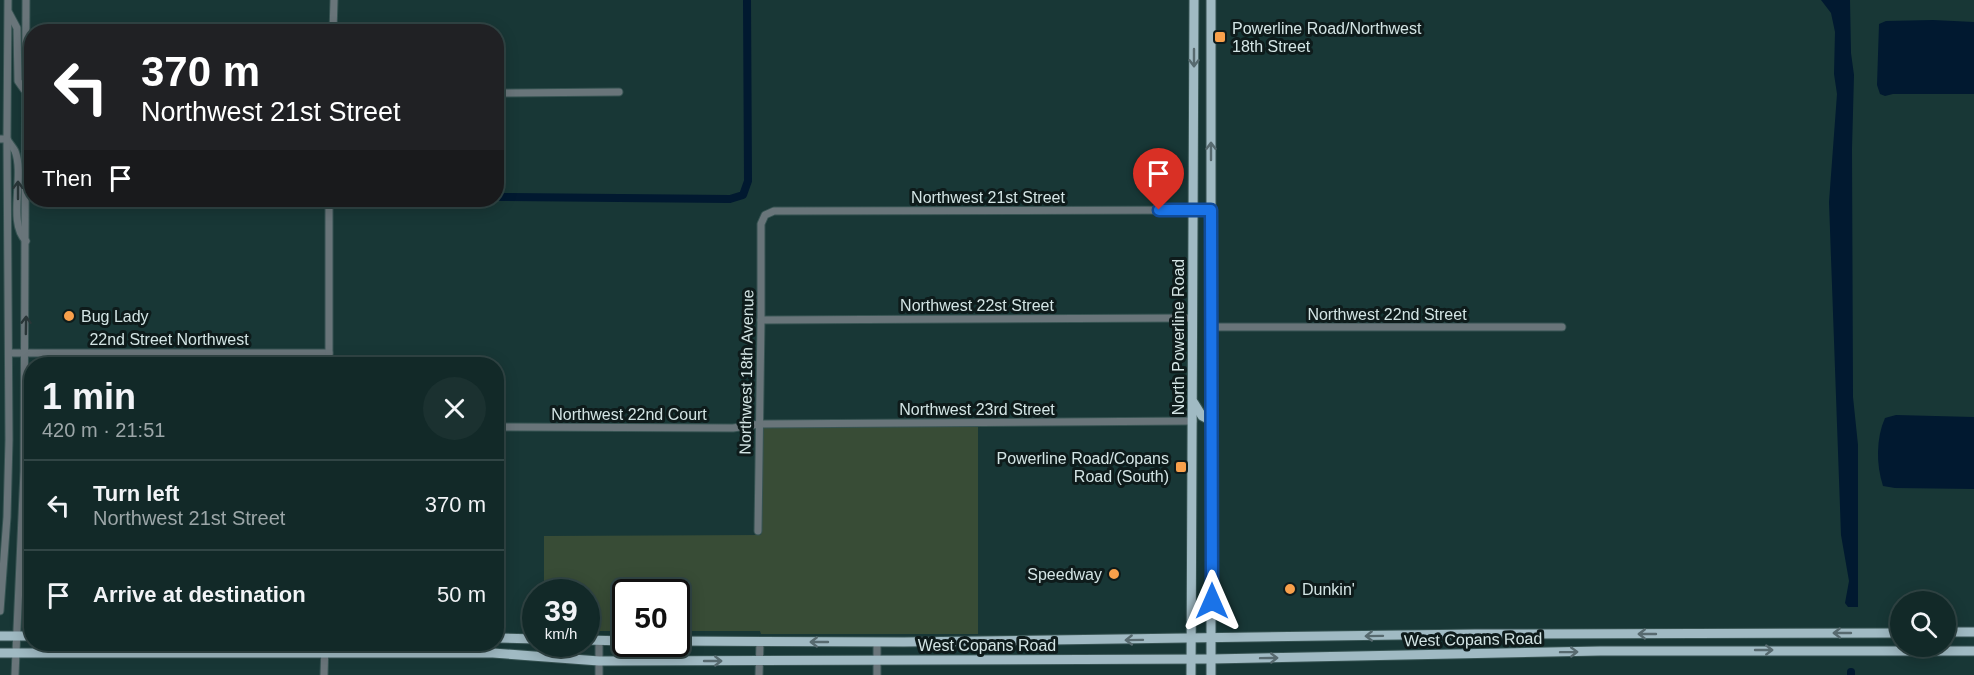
<!DOCTYPE html>
<meta charset="utf-8">
<style>
:root{--surface:#122928;--page:#1b3130;--text:#f1f3f6;--muted:#9ca6a8;--line:#314545}
body{margin:0;font-family:Arial,sans-serif;background:var(--page);color:var(--text);height:100vh;display:flex;flex-direction:column;font-size:22px;white-space:nowrap}
*{box-sizing:border-box;margin:0}
p{font-size:20px;color:var(--muted)}
.icon{flex:none;width:33px;height:33px;fill:none;stroke:currentColor;stroke-width:2;stroke-linecap:round;stroke-linejoin:round}
.map{position:relative;flex:1;overflow:hidden}
.drawer{position:absolute;left:24px;top:357px;width:480px;height:294px;display:flex;flex-direction:column;background:var(--surface);border-radius:24px;box-shadow:0 3px 15px #0003,0 0 0 2px var(--line)}
.drawer>*{flex:none}
.banner{position:absolute;left:24px;top:24px;width:480px;height:183px;border-radius:24px;box-shadow:0 3px 15px #0003,0 0 0 2px var(--line);background:#202124;color:#fff;overflow:hidden}
.buttons{position:absolute;left:1890px;top:591px;display:grid;gap:12px}
.buttons a{display:grid;place-items:center;width:66px;height:66px;border-radius:50%;background:var(--surface);box-shadow:0 3px 15px #0003,0 0 0 2px var(--line);font-size:30px}
.speed{position:absolute;left:522px;top:579px;display:flex;gap:12px;font-size:30px;font-weight:700;text-align:center}
.speed>*{display:grid;place-content:center;width:78px;height:78px;border-radius:50%;background:var(--surface);box-shadow:0 3px 15px #0003,0 0 0 2px var(--line);line-height:1}
.speed small{font-size:15px;font-weight:400}
.speed .limit{border:3px solid #111;border-radius:9px;background:#fff;color:#111}
.pin{position:absolute;display:grid;place-items:center;width:51px;height:51px;color:#fff;margin:-62px -26px;border-radius:50% 50% 50% 0;rotate:-45deg;box-shadow:0 0 6px #0007}
.pin .icon{rotate:45deg}
.me{position:absolute;width:66px;margin:-33px;rotate:0deg;stroke-linejoin:round;filter:drop-shadow(0 0 4px #0008)}
.turn{display:flex;align-items:center;gap:21px;height:126px;padding:0 18px;font-size:27px}
.turn .icon{width:78px;height:78px;stroke-width:2.5}
.turn b{display:block;font-size:42px;line-height:51px}
.then{display:flex;align-items:center;height:57px;padding:0 18px;background:#0003;gap:12px;font-size:22px}
.round{display:grid;place-items:center;flex:none;width:63px;height:63px;border-radius:32px;background:var(--page)}
.overview{display:flex;align-items:center;justify-content:space-between;height:102px;padding:0 18px}
h1{font-size:36px;font-weight:700;line-height:45px}
ul{padding:0;list-style:none}
li{display:flex;align-items:center;gap:18px;height:90px;padding:0 18px;border-top:2px solid var(--line)}
li div{flex:1}
li b{display:block;font-size:22px}
li em{font-style:normal}
.map>svg:first-child{display:block}
.green{fill:#384c36}
.water{fill:#011930}
.lines{fill:none;stroke-linecap:round;stroke-linejoin:round}
.canal{stroke:#011930;stroke-width:8}
.minor-casing{stroke:#365352;stroke-width:9}
.major-casing{stroke:#365352;stroke-width:11}
.minor{stroke:#69757a;stroke-width:7}
.major{stroke:#a0bac3;stroke-width:9}
.oneway{stroke:#576a6f}
.oneway2{stroke:#293638}
.route-casing{stroke:#114b97;stroke-width:15}
.route{stroke:#1a73e8;stroke-width:10}
.poi-dot{fill:#f8a04b;stroke:#0e1b1b;stroke-width:2}
.labels{text-anchor:middle;stroke-width:6;stroke-linejoin:round;paint-order:stroke}
.poi-label{font-size:16px;fill:#d3e4e4;stroke:#0e1b1b;text-anchor:start}
.street-label{font-size:16px;fill:#d3e4e4;stroke:#0e1b1b}
</style>
<div class="map">
<svg width="1974" height="675" viewBox="0 0 1974 675">
<rect width="100%" height="100%" fill="#183736"/>
<polygon class="green" points="761,427 978,427 978,634 761,634 760,631 677,631 676,592 626,592 625,631 587,631 586,592 544,592 544,536 761,535"/>
<g class="water">
<polygon points="1821,0 1850,0 1851,53 1854,75 1852,149 1853,397 1858,445 1858,607 1848,607 1845,603 1849,581 1841,535 1829,202 1837,94 1834,74 1835,32 1831,13"/>
<polygon points="1933,20 1974,22 1974,94 1893,94 1885,96 1880,94 1877,85 1879,24 1886,21"/>
<path d="M1896 415 1974 417V489L1895 488 1883 486C1876 465 1876 438 1885 418Z"/>
</g>
<g class="lines">
<g class="canal">
<polyline points="496,197 730,199 743,195 748,181 747,0"/>
<polyline points="1851,675 1851,672"/>
</g>
<g class="minor-casing">
<g id="minor">
<polyline points="9,13 17,28 18,81 25,91"/>
<polyline points="333,32 334,0"/>
<polyline points="496,93 619,92"/>
<path d="M0 139H7C9 143 13 147 15 151 25 176 7 223 26 241"/>
<polyline points="761,320 1193,318"/>
<polyline points="1213,327 1562,327"/>
<polyline points="9,353 329,353"/>
<polyline points="329,364 329,200"/>
<polyline points="496,427 733,428 760,424 1193,421"/>
<polyline points="758,531 761,320 761,224 765,215 774,211 1211,210"/>
<polyline points="0,611 7,517 9,440 7,139 8,0"/>
<polyline points="15,675 24,471 26,0"/>
<polyline points="324,675 325,644"/>
<polyline points="599,675 599,640"/>
<polyline points="759,675 760,642"/>
<polyline points="877,675 877,642"/>
</g>
</g>
<g class="major-casing">
<g id="major">
<polyline points="1194,403 1202,416 1212,421"/>
<polyline points="1946,632 1974,632"/>
<polyline points="0,636 32,636"/>
<polyline points="496,638 536,639"/>
<polyline points="586,640 626,641"/>
<polyline points="676,641 904,642 1475,634 1900,633"/>
<polyline points="0,653 493,653 599,661 1211,659 1600,651 1974,651"/>
<polyline points="1191,675 1194,0"/>
<polyline points="1211,675 1211,0"/>
</g>
</g>
<use href="#minor" class="minor"/>
<use href="#major" class="major"/>
</g>
<defs><path id="oneway-shaft" d="M-6 0H5M1.5-3L5.5 0L1.5 3" fill="none" stroke-width="1.6" stroke-linecap="round" stroke-linejoin="round" transform="scale(1.5)"/></defs>
<g class="oneway">
<use href="#oneway-shaft" transform="translate(1194 58) rotate(90)"/>
<use href="#oneway-shaft" transform="translate(1211 151) rotate(-90)"/>
<use href="#oneway-shaft" transform="translate(1842 633) rotate(180)"/>
<use href="#oneway-shaft" transform="translate(1647 634) rotate(180)"/>
<use href="#oneway-shaft" transform="translate(1374 636) rotate(179)"/>
<use href="#oneway-shaft" transform="translate(1134 640) rotate(179)"/>
<use href="#oneway-shaft" transform="translate(819 642) rotate(-180)"/>
<use href="#oneway-shaft" transform="translate(1764 650)"/>
<use href="#oneway-shaft" transform="translate(1569 652) rotate(-1)"/>
<use href="#oneway-shaft" transform="translate(1269 658) rotate(-1)"/>
<use href="#oneway-shaft" transform="translate(713 661)"/>
</g>
<g class="oneway2">
<use href="#oneway-shaft" transform="translate(18 190) rotate(-90)"/>
<use href="#oneway-shaft" transform="translate(26 325) rotate(-89)"/>
</g>
<g class="lines">
<g class="route-casing">
<polyline id="route" points="1159,210 1211,210 1212,601"/>
</g>
<use href="#route" class="route"/>
</g>
<g class="poi-dot">
<rect x="1214" y="31" width="12" height="12" rx="3"/>
<circle cx="69" cy="316" r="6"/>
<rect x="1175" y="461" width="12" height="12" rx="3"/>
<circle cx="1114" cy="574" r="6"/>
<circle cx="1290" cy="589" r="6"/>
</g>
<g class="labels">
<g class="poi-label">
<text x="1232" y="34">Powerline Road/Northwest<tspan x="1232" dy="18">18th Street</tspan></text>
<text x="81" y="322">Bug Lady</text>
<text x="1169" y="464" text-anchor="end">Powerline Road/Copans<tspan x="1169" dy="18">Road (South)</tspan></text>
<text x="1102" y="580" text-anchor="end">Speedway</text>
<text x="1302" y="595">Dunkin'</text>
</g>
<g class="street-label">
<text x="988" y="203">Northwest 21st Street</text>
<text x="977" y="311">Northwest 22st Street</text>
<text x="1387" y="320">Northwest 22nd Street</text>
<text transform="translate(1178 337) rotate(-90)" y="6">North Powerline Road</text>
<text x="169" y="345">22nd Street Northwest</text>
<text transform="translate(746 372) rotate(-89)" y="6">Northwest 18th Avenue</text>
<text x="977" y="415">Northwest 23rd Street</text>
<text x="629" y="420">Northwest 22nd Court</text>
<text transform="translate(1473 639) rotate(-1)" y="6">West Copans Road</text>
<text x="987" y="651">West Copans Road</text>
</g>
</g>
</svg>
<div class="buttons">
<a><svg class="icon" aria-label="search" viewBox="0 0 24 24"><circle cx="10" cy="10" r="6"/><path d="M15 15l6 6"/></svg></a>
</div>
<div class="speed"><div>39<small>km/h</small></div><div class="limit">50</div></div>
<div class="pin" style="left:1159px;top:210px;background:#d93025"><svg class="icon" aria-label="arrive" viewBox="0 0 24 24"><path d="M6 21V4h12l-3 4 3 4H6"/></svg></div>
<svg class="me" style="left:1212px;top:601px" viewBox="-20 -20 40 40"><path d="M0-17L14 15 0 8-14 15z" fill="#1a73e8" stroke="#fff" stroke-width="4"/></svg>
<div class="banner">
<div class="turn"><svg class="icon" aria-label="left" viewBox="0 0 24 24"><path d="M17 20v-9H6M10 6l-5 5 5 5"/></svg><div><b>370 m</b>Northwest 21st Street</div></div>
<div class="then">Then<svg class="icon" aria-label="arrive" viewBox="0 0 24 24"><path d="M6 21V4h12l-3 4 3 4H6"/></svg></div>
</div>
<section class="drawer">
<div class="overview"><div><h1>1 min</h1><p>420 m · 21:51</p></div><a class="round"><svg class="icon" aria-label="close" viewBox="0 0 24 24"><path d="M6 6l12 12M18 6L6 18"/></svg></a></div>
<ul>
<li><svg class="icon" aria-label="left" viewBox="0 0 24 24"><path d="M17 20v-9H6M10 6l-5 5 5 5"/></svg><div><b>Turn left</b><p>Northwest 21st Street</p></div><em>370 m</em></li>
<li><svg class="icon" aria-label="arrive" viewBox="0 0 24 24"><path d="M6 21V4h12l-3 4 3 4H6"/></svg><div><b>Arrive at destination</b></div><em>50 m</em></li>
</ul>
</section>
</div>
